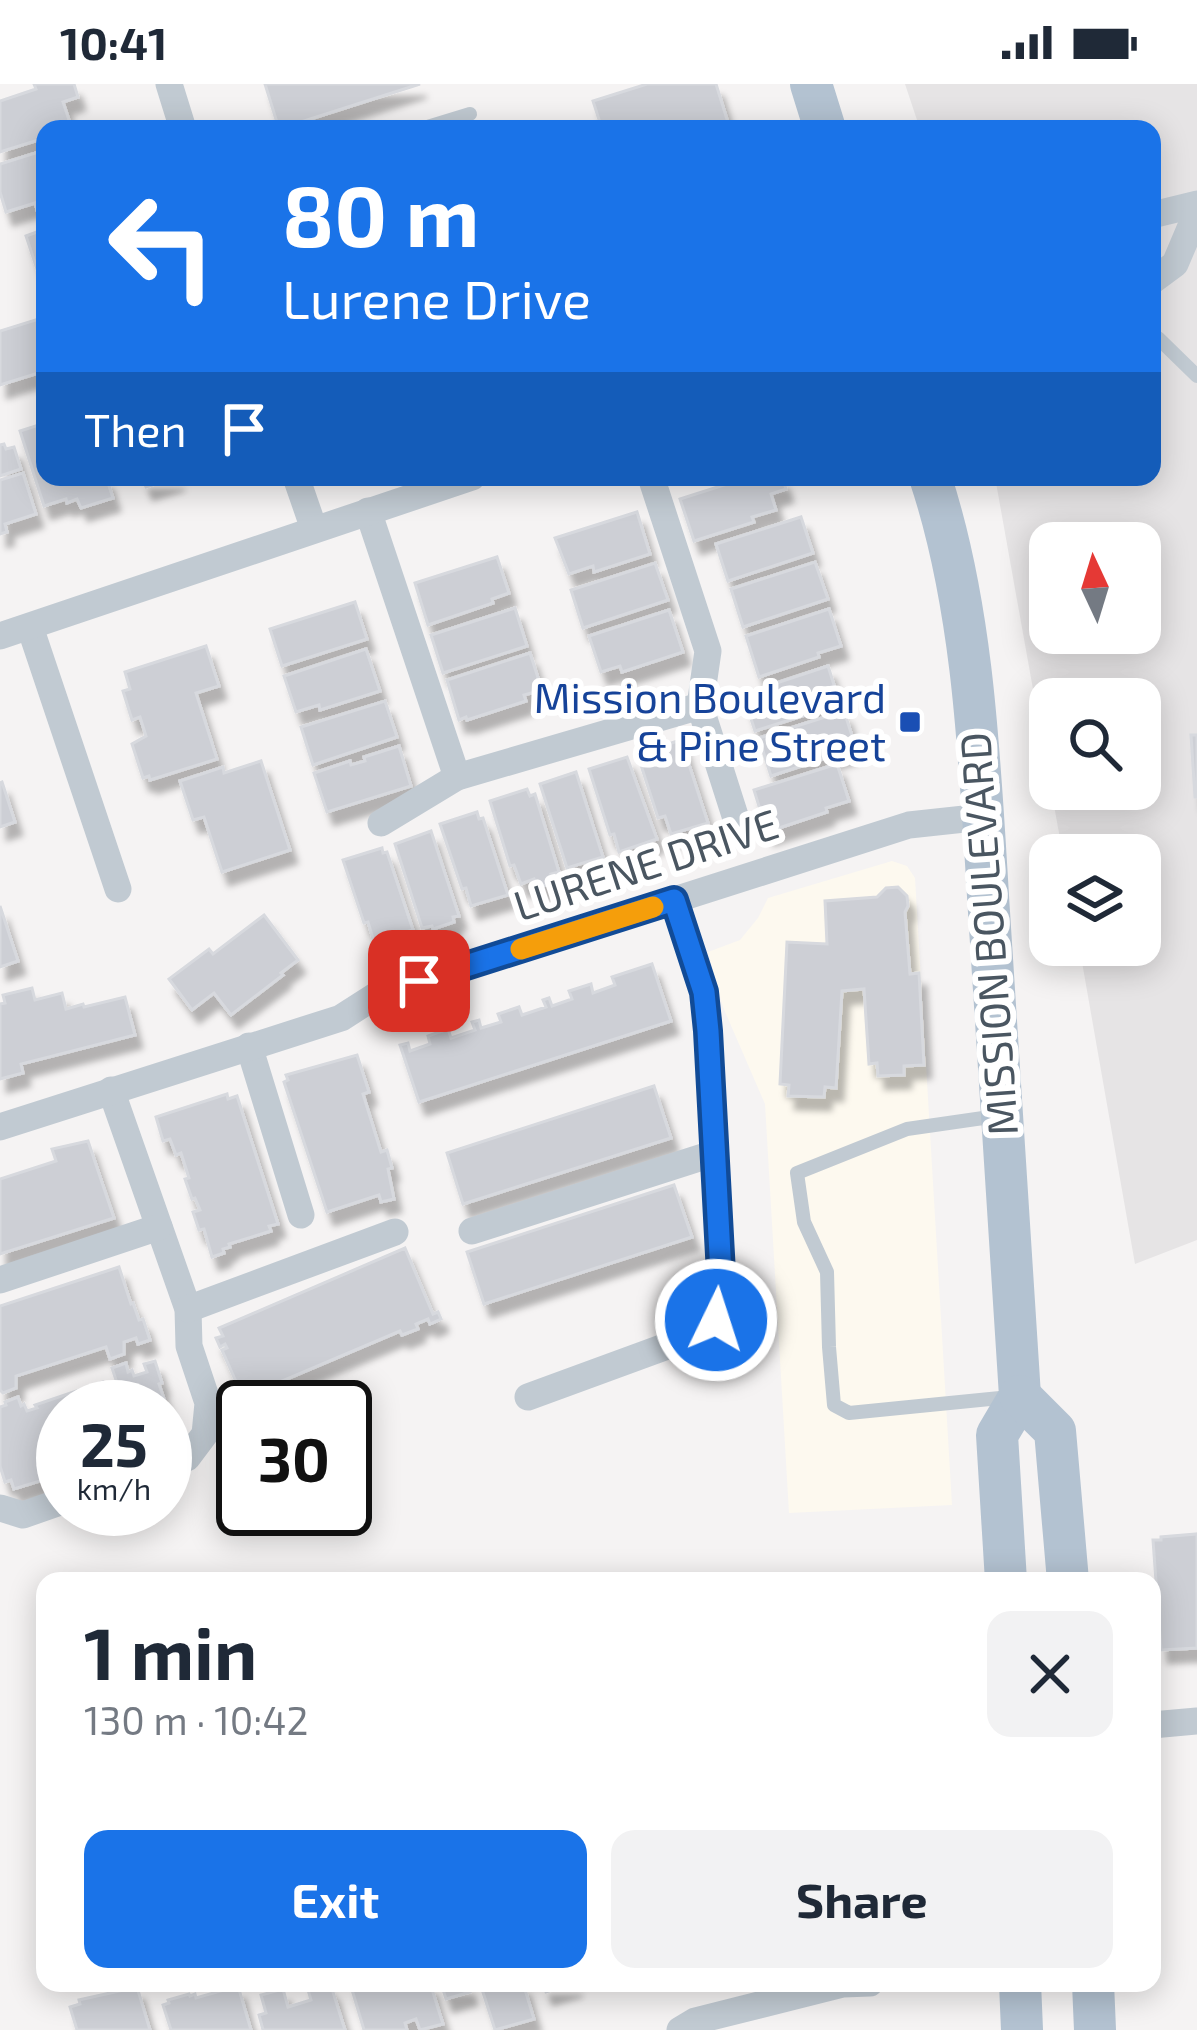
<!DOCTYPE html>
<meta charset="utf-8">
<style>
:root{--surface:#fff;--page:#f2f2f3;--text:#1f2937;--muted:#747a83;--accent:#1a73e8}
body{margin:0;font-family:"Exo 2",sans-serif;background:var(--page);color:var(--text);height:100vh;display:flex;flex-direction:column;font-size:45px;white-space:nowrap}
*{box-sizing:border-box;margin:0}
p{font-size:39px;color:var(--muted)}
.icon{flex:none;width:66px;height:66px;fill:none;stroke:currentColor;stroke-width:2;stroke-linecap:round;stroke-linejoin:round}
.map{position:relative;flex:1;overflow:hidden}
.details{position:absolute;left:36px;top:1488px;width:1125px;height:420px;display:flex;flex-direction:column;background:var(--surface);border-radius:24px;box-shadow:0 6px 30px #0003}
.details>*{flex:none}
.banner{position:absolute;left:36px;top:36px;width:1125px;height:366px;border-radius:24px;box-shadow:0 6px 30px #0003;background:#1a73e8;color:#fff;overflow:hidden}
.needle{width:78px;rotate:356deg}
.controls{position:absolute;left:1029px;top:438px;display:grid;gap:24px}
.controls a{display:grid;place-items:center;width:132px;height:132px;border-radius:24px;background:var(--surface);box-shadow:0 6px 30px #0003;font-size:60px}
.speed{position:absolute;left:36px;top:1296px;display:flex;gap:24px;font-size:60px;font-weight:700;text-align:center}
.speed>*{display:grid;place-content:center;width:156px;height:156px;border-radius:50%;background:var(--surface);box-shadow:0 6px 30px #0003;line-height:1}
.speed small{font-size:30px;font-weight:400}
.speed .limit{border:6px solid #111;border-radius:18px;background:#fff;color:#111}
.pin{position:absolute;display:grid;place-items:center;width:102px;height:102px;color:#fff;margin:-51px;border-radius:24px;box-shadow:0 6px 18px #0006}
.me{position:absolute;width:132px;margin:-66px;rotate:4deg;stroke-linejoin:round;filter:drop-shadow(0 0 9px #0008)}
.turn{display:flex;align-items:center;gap:42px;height:252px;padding:0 48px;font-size:54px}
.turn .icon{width:156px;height:156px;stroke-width:2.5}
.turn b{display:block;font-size:84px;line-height:102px}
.then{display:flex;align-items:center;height:114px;padding:0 48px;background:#0003;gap:24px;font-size:45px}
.round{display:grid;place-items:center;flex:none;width:126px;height:126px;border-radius:24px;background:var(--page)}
.head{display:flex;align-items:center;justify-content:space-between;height:204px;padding:0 48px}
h1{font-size:72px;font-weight:700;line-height:90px}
.action{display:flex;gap:24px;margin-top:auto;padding:24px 48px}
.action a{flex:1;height:138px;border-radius:24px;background:var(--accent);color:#fff;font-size:48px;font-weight:700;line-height:138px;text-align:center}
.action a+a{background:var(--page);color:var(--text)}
.status{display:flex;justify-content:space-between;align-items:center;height:84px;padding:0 60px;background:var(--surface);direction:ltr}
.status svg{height:33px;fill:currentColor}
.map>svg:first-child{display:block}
.commercial{fill:#fdf9ef}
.education{fill:#e6e4e5;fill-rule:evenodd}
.building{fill:#cdcfd5;stroke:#d7d9de;stroke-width:3;filter:url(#shadow)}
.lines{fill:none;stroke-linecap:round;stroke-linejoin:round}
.service{stroke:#c1cad2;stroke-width:14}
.minor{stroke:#c1cad2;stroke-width:27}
.primary{stroke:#b3c2d1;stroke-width:42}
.route-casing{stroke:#114b97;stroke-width:30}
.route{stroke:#1a73e8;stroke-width:21}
.slow{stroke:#f59e0b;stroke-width:21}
.transit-dot{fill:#1a4fb4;stroke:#fff;stroke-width:4.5}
.labels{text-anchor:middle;stroke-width:12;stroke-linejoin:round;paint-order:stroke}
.transit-label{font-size:42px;fill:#164399;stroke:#fff;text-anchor:end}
.street-label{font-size:42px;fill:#4a5661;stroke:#fff}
</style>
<div class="status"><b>10:41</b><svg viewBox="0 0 49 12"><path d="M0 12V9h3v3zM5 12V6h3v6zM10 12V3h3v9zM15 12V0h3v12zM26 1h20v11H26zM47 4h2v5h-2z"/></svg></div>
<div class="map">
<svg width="1197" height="1946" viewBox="0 0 1197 1946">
<defs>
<filter id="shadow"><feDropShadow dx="7" dy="13" stdDeviation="3" flood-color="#0004"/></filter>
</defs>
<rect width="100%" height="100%" fill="#f5f3f3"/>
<polygon class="commercial" points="892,777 907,782 915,794 952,1421 789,1429 765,1020 723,923 708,868 740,856 758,834 768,814"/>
<path class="education" d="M905 0H1197V1156L1135 1180 1079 861H1140V771H1063L1051 705H1140V615H1050V700L995 393H1152V45H920ZM1050 459H1140V549H1050Z"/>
<g class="building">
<polygon points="34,0 74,0 78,13 63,18 72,45 45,45 45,54 0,68 0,17 36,5"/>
<polygon points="265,0 420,0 279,45"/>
<polygon points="647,0 716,0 730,45 602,45 593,17"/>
<polygon points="45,66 45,124 37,126 35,119 6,128 0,108 0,80"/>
<polygon points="45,145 45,186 38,188 26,152"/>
<polygon points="45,233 45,287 0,301 0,247"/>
<polygon points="45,339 45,393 106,393 113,414 81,424 77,415 67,419 66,415 44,422 20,347"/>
<polygon points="4,360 6,365 14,363 21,385 0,392 0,361"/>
<polygon points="23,389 36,430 5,440 7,448 0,450 0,396"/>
<polygon points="142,393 178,393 146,403"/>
<polygon points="749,393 782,393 786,405 771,410 776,426 752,433 754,438 694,457 680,415"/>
<polygon points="637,428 650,470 594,488 593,482 569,490 555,454"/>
<polygon points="801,433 813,469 728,497 716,460"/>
<polygon points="497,473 509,509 492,515 493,519 428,541 415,499"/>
<polygon points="815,478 828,515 743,543 731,505"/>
<polygon points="655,479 668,516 583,544 571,506"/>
<polygon points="355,518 367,555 282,582 270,545"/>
<polygon points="515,524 527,562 443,589 431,551"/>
<polygon points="829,525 841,562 818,569 819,573 759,593 746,552"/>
<polygon points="669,526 683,568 622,588 620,582 601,588 589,552"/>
<polygon points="206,562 219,602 196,609 217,675 150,696 149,692 143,694 132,660 146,652 140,633 132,636 123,607 130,605 125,588"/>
<polygon points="366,565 380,607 320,626 319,621 296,628 284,592"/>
<polygon points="530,569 542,606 524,611 526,617 467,636 466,633 459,636 447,596"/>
<polygon points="828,582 840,620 755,647 743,610"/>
<polygon points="385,617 397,653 313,681 301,643"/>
<polygon points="844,627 856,664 771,692 759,654"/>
<polygon points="1191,651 1197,651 1197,713 1195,713"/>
<polygon points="681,656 708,739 671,750 665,732 658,734 639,675 642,674 640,669"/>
<polygon points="399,662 411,702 327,728 314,689 350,677 351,681 365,677 364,673"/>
<polygon points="627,673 657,755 619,768 614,750 610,751 589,685"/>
<polygon points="261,677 290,766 222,788 204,733 193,736 180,697 223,683 224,689"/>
<polygon points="837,680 849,717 826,724 827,728 767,748 754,706"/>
<polygon points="576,688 603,773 567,784 540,700"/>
<polygon points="2,698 15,738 0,743 0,699"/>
<polygon points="527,705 530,712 535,710 559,788 551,790 554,798 537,804 534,795 521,800 514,781 510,782 490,717"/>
<polygon points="477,728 479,735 483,734 508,811 471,822 466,804 462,805 440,740"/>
<polygon points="431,747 459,832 453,833 454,838 433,845 432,842 422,844 395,760"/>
<polygon points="382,764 383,769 387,768 413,846 374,858 368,838 364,839 343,776"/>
<polygon points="898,803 907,812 908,822 905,828 910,890 919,889 924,981 904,982 904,991 878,992 877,979 869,980 864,905 842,907 836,1004 825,1003 824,1013 788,1012 789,1001 780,1000 787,858 827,860 825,817 877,813 886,804"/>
<polygon points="0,822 18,877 0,883"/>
<polygon points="264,831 298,876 281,889 283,891 231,931 214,909 192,926 169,895 209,865 213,870"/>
<polygon points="652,880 671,937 419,1018 400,961 408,959 410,967 430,960 428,952 448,945 451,954 475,946 472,938 479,936 481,944 501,938 498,930 519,923 522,931 546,923 543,916 549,914 552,922 572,915 569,907 591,900 593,909 615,901 612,893"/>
<polygon points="32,904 35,916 62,909 66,925 83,920 84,923 125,913 135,951 21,980 23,989 0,995 0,920 5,919 3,911"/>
<polygon points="357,971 369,1008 363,1010 381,1068 387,1066 392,1084 388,1085 394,1115 381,1118 379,1111 327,1128 284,998 288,996 286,991"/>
<polygon points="654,1002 671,1054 463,1120 447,1069"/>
<polygon points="227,1010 228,1015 237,1012 278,1140 269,1142 271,1147 229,1160 230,1163 223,1165 224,1169 212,1173 204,1145 199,1146 193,1128 200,1126 195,1114 192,1115 185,1095 189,1094 181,1069 176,1071 170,1055 163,1057 156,1033"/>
<polygon points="88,1057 114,1134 0,1170 0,1095 56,1077 52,1065"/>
<polygon points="674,1101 692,1153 484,1220 467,1168"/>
<polygon points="405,1164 433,1230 438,1228 441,1235 430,1240 428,1235 416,1240 418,1245 402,1251 400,1247 282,1297 285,1304 246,1320 222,1266 227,1264 225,1260 220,1263 216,1254 223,1252 219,1244"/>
<polygon points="119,1183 131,1220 133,1219 139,1236 143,1235 150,1256 138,1260 136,1254 124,1258 124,1270 110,1275 106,1263 16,1292 16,1304 3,1309 0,1306 0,1222"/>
<polygon points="155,1277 162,1299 159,1300 165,1318 162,1319 163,1323 63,1323 63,1390 14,1405 11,1396 5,1398 0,1382 0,1323 6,1321 5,1318 18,1313 21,1322 24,1320 27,1327 37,1324 35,1321 103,1298 104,1303 117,1299 112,1284 126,1279 128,1288 132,1286 134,1292 147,1288 144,1280"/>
<polygon points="1197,1450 1197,1564 1161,1566 1153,1456 1161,1456 1161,1453"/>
<polygon points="306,1899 327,1899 329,1906 332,1905 345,1946 263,1946 259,1931 266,1929 261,1911 283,1905 288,1923 311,1916"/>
<polygon points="350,1899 430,1899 443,1940 420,1946 416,1935 405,1939 407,1946 364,1946"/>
<polygon points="441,1899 467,1899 470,1908 446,1915"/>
<polygon points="480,1899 523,1899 534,1935 495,1946"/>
<polygon points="543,1899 576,1899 546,1908"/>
<polygon points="238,1902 251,1946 171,1946 163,1921 169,1919 168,1916 189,1910 190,1912 195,1910 196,1914"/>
<polygon points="137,1903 150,1946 77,1946 70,1923 80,1920 79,1916"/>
</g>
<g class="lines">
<g class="service">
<polyline points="421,45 470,30"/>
<polyline points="1158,254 1197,292"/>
<polyline points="997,1032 907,1045 797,1089 804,1138 827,1188 829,1263 834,1321 849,1329 1010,1313"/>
</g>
<g class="minor">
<polyline points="169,0 183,45"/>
<polyline points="1152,131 1197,120"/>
<polyline points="1152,197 1175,180 1197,128"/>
<polyline points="296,393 314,445"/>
<polyline points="651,393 708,567 700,622 738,741"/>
<polyline points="368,427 457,693"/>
<polyline points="30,543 118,805"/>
<polyline points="0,552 472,393"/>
<polyline points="381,739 457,693 700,622"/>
<polyline points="249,962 301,1131"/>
<polyline points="111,1006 188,1225 189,1262 208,1319 205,1350 187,1374 165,1381"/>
<polyline points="0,1043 341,934 377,911 909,741 983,733"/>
<polyline points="472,1147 715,1069"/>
<polyline points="0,1196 159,1143"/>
<polyline points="188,1225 395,1148"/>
<polyline points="528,1313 689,1254 716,1236 722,1208 708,947 704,908 673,816"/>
<polyline points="0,1424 23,1431 63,1417"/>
<polyline points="1152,1641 1197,1637"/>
<polyline points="680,1946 695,1937 843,1900 870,1899"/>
</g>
<g class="primary">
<polyline points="811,0 825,45"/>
<path d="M930 393C975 528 980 686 989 828 999 989 1009 1150 1020 1312L997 1351 1006 1497"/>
<polyline points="1020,1312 1055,1347 1068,1497"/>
<polyline points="1020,1899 1022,1946"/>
<polyline points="1093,1899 1095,1946"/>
</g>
</g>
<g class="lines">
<g class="route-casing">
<polyline id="route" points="419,897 674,816 704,908 708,947 722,1208 716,1236"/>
</g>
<use href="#route" class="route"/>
<polyline class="slow" points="521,865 653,823"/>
</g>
<rect class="transit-dot" x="898" y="626" width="24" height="24" rx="6"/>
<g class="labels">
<g class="transit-label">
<text x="886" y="629">Mission Boulevard<tspan x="886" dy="48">&amp; Pine Street</tspan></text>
</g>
<g class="street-label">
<text transform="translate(646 781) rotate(-18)" y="15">LURENE DRIVE</text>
<text transform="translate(989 850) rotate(-94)" y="15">MISSION BOULEVARD</text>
</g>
</g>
</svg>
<div class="controls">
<a><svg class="needle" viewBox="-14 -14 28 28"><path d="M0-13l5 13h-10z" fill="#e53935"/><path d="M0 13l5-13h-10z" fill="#747a83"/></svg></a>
<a><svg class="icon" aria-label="search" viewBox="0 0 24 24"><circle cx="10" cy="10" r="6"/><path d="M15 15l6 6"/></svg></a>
<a><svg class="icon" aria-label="layers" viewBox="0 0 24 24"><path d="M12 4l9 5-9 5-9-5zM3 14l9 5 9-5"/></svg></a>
</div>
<div class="speed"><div>25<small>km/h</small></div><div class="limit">30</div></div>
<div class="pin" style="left:419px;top:897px;background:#d93025"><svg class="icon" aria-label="arrive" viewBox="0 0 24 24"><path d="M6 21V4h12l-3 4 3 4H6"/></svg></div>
<svg class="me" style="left:716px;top:1236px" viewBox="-20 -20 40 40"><circle r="17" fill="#1a73e8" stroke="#fff" stroke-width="3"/><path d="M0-11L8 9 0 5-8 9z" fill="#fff"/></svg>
<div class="banner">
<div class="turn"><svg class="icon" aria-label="left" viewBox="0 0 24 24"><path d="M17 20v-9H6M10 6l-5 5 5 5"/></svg><div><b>80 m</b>Lurene Drive</div></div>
<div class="then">Then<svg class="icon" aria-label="arrive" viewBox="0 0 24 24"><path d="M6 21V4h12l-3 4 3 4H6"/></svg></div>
</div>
<section class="details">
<div class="head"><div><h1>1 min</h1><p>130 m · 10:42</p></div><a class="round"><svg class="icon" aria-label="close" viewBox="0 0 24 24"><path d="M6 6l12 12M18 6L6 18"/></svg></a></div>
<div class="action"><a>Exit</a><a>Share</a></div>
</section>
</div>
